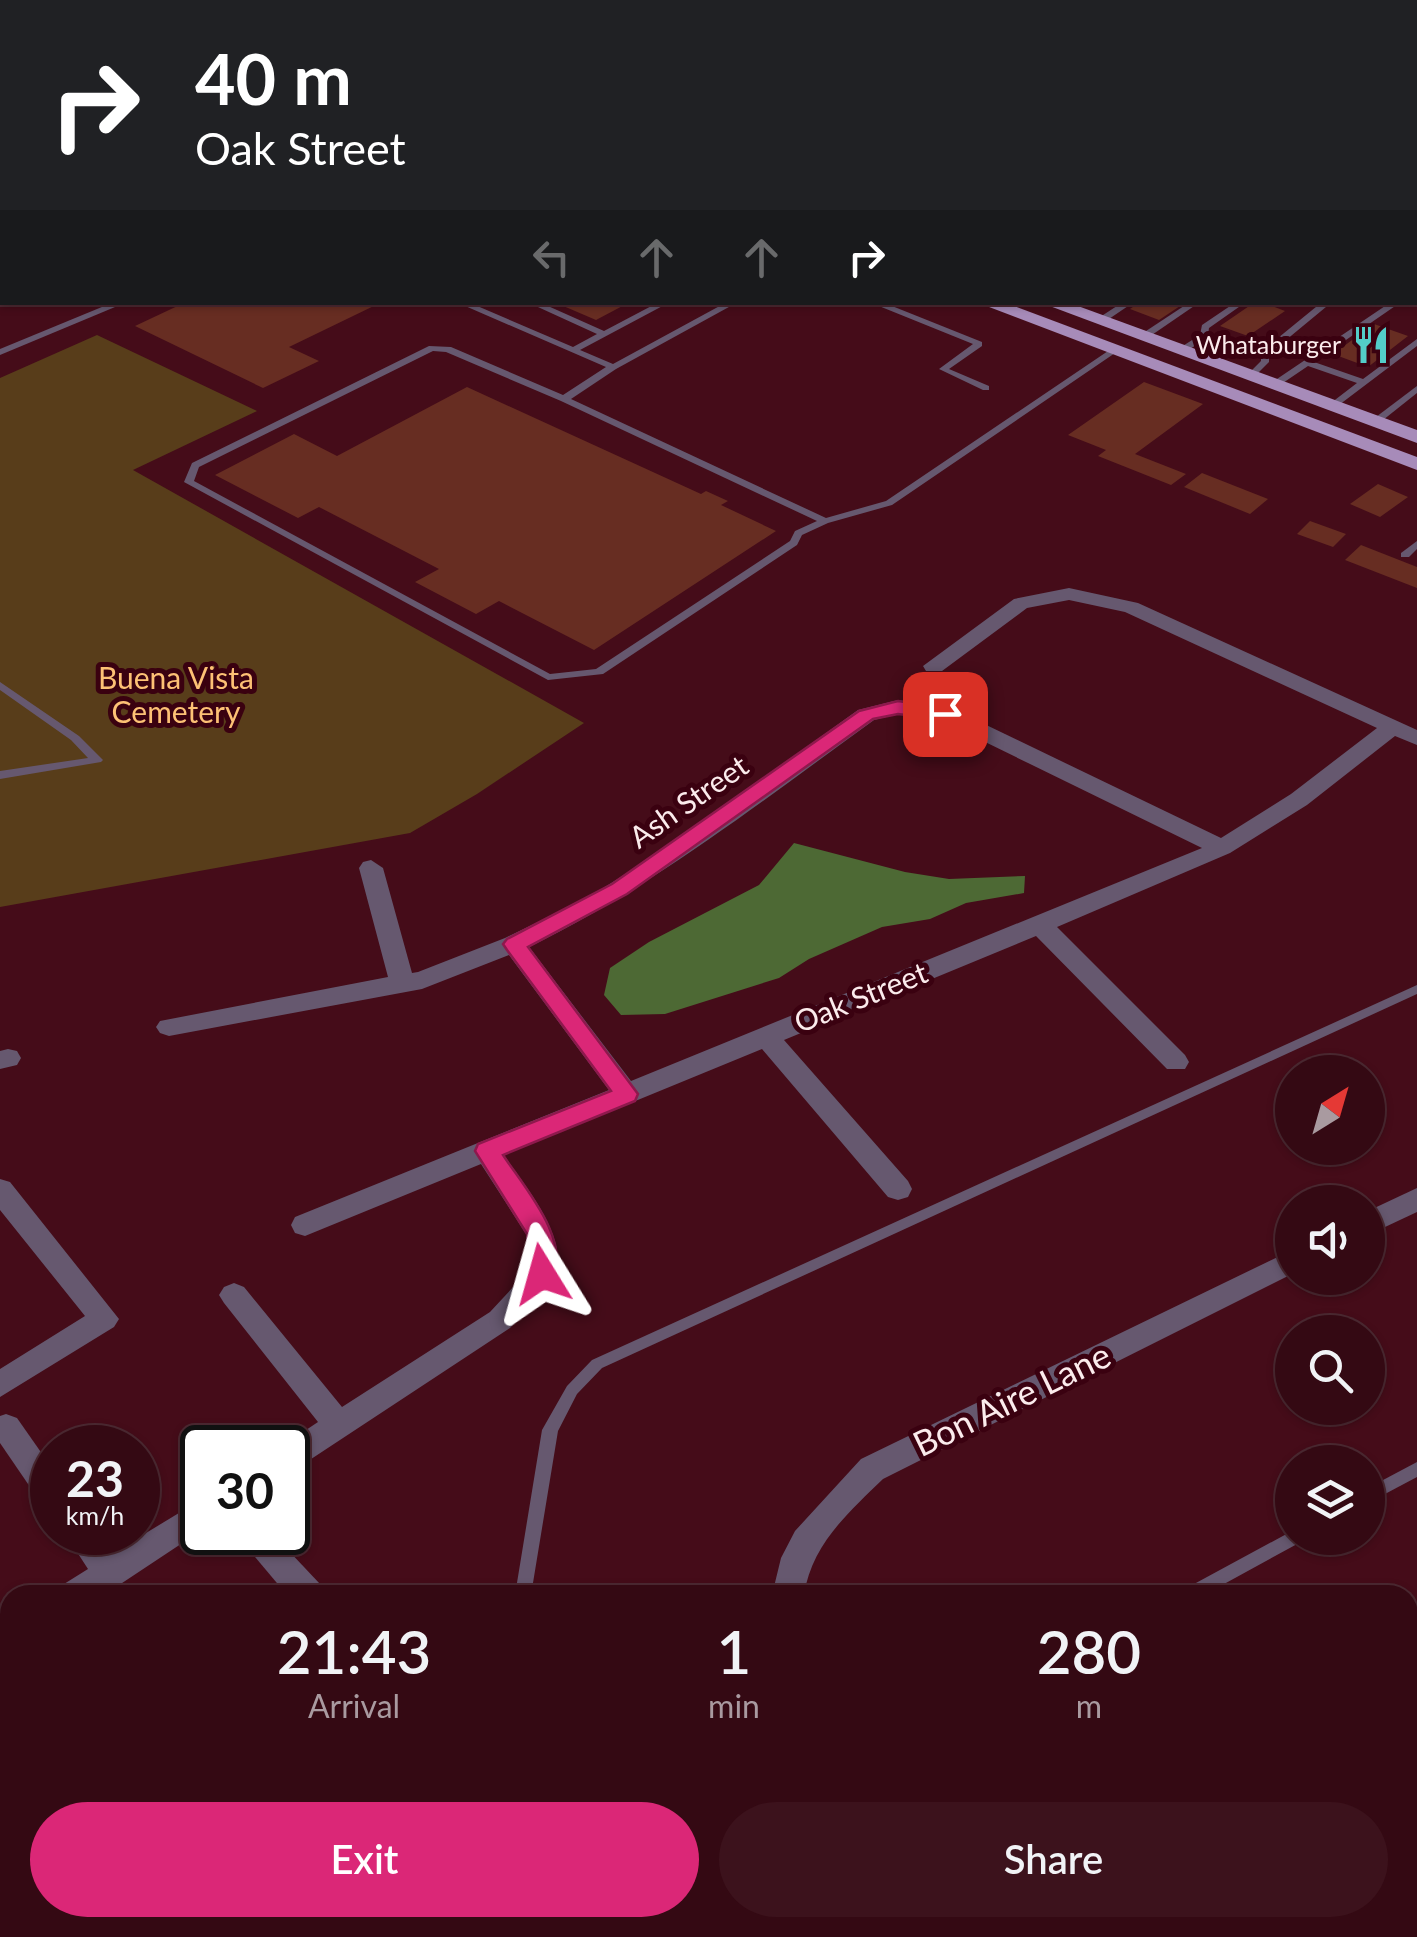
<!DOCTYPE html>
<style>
:root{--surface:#340913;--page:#3c121c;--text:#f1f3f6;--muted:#a99aa0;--line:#4e2a33;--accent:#db2777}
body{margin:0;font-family:Lato,sans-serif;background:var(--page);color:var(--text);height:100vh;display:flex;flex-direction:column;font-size:38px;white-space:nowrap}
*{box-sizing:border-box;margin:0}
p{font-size:32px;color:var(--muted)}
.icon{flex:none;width:55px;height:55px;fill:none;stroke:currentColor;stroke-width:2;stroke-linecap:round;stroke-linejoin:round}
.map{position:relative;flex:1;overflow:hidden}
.details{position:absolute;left:0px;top:1585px;width:1418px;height:352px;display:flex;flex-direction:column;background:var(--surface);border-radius:30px 30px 0 0;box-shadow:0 2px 8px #0004,0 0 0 2px var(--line)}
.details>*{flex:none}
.top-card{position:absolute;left:0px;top:0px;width:1418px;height:305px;box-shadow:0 2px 8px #0004,0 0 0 2px var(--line);background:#202124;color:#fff;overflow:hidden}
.needle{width:65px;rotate:37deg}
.tools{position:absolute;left:1275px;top:1055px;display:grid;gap:20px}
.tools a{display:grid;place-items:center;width:110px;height:110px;border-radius:50%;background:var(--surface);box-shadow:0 2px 8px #0004,0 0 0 2px var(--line);font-size:50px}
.speed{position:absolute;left:30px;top:1425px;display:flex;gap:20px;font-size:50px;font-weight:700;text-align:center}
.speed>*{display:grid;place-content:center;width:130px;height:130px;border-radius:50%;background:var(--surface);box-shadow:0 2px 8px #0004,0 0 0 2px var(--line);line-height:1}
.speed small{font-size:25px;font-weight:400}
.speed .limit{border:5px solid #111;border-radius:15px;background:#fff;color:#111}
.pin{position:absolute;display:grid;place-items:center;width:85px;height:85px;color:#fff;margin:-42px;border-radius:20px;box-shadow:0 5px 15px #0006}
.me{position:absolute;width:110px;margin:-55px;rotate:352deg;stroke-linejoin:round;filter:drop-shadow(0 0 8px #0008)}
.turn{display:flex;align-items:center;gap:35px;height:210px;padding:0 30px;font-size:45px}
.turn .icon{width:130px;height:130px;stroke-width:2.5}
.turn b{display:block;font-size:70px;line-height:85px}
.lanes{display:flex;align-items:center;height:95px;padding:0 30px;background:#0003;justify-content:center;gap:50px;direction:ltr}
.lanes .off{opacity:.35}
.eta{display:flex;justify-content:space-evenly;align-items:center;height:170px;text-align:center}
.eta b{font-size:60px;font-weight:600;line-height:70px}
.action{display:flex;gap:20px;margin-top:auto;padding:20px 30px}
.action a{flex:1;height:115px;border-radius:60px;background:var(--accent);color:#fff;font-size:40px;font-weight:600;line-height:115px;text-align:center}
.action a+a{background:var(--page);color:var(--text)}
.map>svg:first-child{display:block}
.green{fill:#583d1a}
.water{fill:#4d6934}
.building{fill:#672d22}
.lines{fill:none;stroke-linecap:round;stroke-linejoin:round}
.service{fill:#66586f;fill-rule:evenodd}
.minor{fill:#66586f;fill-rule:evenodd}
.tertiary{fill:#66586f;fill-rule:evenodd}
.secondary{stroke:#8b7599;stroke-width:28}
.primary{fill:#a78bb9;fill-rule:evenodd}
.route{fill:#db2777;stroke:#8e194d;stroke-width:2.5}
.labels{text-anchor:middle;stroke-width:10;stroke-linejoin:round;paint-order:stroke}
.far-poi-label{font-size:25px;fill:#fbebec;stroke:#3a0110;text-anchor:end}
.park-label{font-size:30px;fill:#fdc175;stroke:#3a0110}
.street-label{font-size:30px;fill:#fbebec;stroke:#3a0110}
.near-street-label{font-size:35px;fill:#fbebec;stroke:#3a0110}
</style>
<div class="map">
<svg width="1417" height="1937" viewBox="0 0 1417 1937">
<rect width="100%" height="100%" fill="#450c19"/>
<polygon class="green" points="97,335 257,411 133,470 584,723 477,794 410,833 0,907 0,378"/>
<polygon class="water" points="794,843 905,872 949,879 1025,876 1024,893 966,903 930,919 882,927 809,959 779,978 665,1014 621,1015 604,995 610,968 649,942 759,885"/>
<g class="building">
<polygon points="186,302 382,302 289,347 319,361 263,388 135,326"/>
<polygon points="554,302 630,302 596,320"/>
<polygon points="1140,302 1186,302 1159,320 1130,309"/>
<polygon points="1255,302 1277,302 1272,306 1285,311 1248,336 1220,326"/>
<polygon points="1374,324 1408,336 1368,367 1333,354"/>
<polygon points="1144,382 1203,404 1135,454 1186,474 1171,485 1098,456 1106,450 1068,435"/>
<polygon points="467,387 701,494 706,491 728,501 721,505 776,531 594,650 499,601 476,614 415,582 439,569 319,507 298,518 215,475 294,434 337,456"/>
<polygon points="1202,473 1268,499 1250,514 1184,487"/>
<polygon points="1378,484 1408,497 1380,517 1350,504"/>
<polygon points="1310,521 1346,534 1333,547 1297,534"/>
<polygon points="1361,545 1417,567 1417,588 1345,560"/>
</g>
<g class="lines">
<g class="service">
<polygon points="328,0 337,0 333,2 325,2"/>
<polygon points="441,0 450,0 446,2 438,2"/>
<polygon points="1343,0 1352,0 1349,2 1341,2"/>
<rect x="0" y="111" width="2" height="5"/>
<rect x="1415" y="198" width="2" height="6"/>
<rect x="1415" y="296" width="2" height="6"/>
<polygon points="114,302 127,302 0,355 0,349"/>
<path d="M456 302H468L573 347 597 334 527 302H539L604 331 659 302H670L580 350 613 364 727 302H738L616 369 571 399 826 518 886 501 1111 349 1118 351 892 505 828 523 802 535 797 545 603 674 548 680 184 482 192 463 429 346 451 347 563 395 606 367ZM433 351 446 352 561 401 817 521 795 531 790 541 596 669 550 674 194 481 199 467Z"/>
<polygon points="869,302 882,302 982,342 982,346 949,369 989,386 989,390 983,390 939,369 973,344"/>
<polygon points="1123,302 1134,302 1103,323 1097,323 1097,319"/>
<polygon points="1190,302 1200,302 1146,339 1140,339 1140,335"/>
<polygon points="1236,302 1246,302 1209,328 1208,335 1261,352 1322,302 1332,302 1269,354 1269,362 1253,378 1246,376 1261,361 1261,358 1205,339 1184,353 1178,353 1178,349 1200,335 1202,325"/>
<polygon points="1391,302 1401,302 1314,362 1363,379 1417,339 1417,346 1335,408 1327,406 1357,383 1308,366 1277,387 1271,387 1271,383"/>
<polygon points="1417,386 1417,393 1378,424 1372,424 1372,420"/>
<polygon points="1417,541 1417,549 1409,557 1401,557 1401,553"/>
<polygon points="0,682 79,736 103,760 101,762 0,779 0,771 88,758 71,740 0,690"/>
<polygon points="1417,985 1417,994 602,1368 577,1394 558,1431 531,1595 515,1595 542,1430 567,1386 592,1360"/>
<polygon points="1417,1462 1417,1477 1368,1503 1368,1488"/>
<polygon points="1292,1531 1292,1538 1301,1538 1299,1543 1204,1595 1181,1595 1183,1590"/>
<polygon points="0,1758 10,1759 10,1775 0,1774"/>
</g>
<g class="minor">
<polygon points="835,0 855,0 857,2 837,2"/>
<polygon points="1415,170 1417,171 1417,181 1415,180"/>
<path d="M1069 588 1138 603 1417 730V745L1395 736 1307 805 1230 853 1057 927 1185 1055 1189 1062 1185 1069H1167L1036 936 784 1040 908 1181 912 1189 908 1197 898 1200 888 1197 762 1049 504 1155C525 1187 574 1242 553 1282L510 1328 299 1467 288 1471V1448H279L318 1422 224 1303 219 1295 224 1287 234 1283 244 1287 342 1407 490 1312 528 1271 526 1234 481 1164 305 1236 295 1233 291 1225 295 1217 609 1090 509 955 422 989 169 1036 160 1033 156 1027 160 1021 388 977 359 868 363 862 371 860 383 868 412 973 418 972 505 938 584 900 664 850 858 710 898 700 953 709 1221 838 1291 794 1377 728 1125 612 1069 600 1027 608 942 671H926L923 666 1014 599ZM898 714 940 720 1202 848 631 1081 529 947C654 886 762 801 874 720Z"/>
<polygon points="8,1049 17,1051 21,1058 17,1065 0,1069 0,1051"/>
<polygon points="0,1179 10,1182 119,1319 114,1327 0,1397 0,1369 85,1316 0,1210"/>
<polygon points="1417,1188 1417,1212 1368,1235 1368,1211"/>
<path d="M1292 1250V1274L883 1479C848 1513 812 1544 804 1595H772L781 1558 795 1531 861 1459Z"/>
<polygon points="6,1414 17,1418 52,1468 52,1507 41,1503 0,1443 0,1416"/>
<polygon points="202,1499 202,1530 104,1595 60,1595 64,1584 88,1569 64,1532 99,1532 113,1553"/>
<polygon points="234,1532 271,1532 320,1584 324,1595 287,1595"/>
<polygon points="10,1623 10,1656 0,1659 0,1626"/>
<polygon points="782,1928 818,1928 820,1937 784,1937"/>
</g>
<g class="tertiary">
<polygon points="1258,0 1274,0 1275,2 1260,2"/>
<polygon points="1417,42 1417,52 1415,53 1415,43"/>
<polygon points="1415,125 1417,126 1417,137 1415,136"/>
<polygon points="1417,1823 1417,1865 1408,1869 1408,1827"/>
<polygon points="1255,1928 1306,1928 1303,1937 1251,1937"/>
</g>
<g class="secondary">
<polyline points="36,2 43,0"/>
<polyline points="0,16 2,15"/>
</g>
<g class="primary">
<polygon points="169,0 189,0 190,2 171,2"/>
<polygon points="220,0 240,0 241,2 222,2"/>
<polygon points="976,302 1003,302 1417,457 1417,470"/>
<polygon points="1039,302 1067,302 1417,430 1417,443"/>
</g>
</g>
<path class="route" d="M898 701 945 708 955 714 945 720 898 714 873 719 627 894 528 947 638 1094 635 1101 503 1155C524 1187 573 1242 552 1282L542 1285 533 1282 527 1234 475 1151 478 1144 611 1091 507 950 503 944 507 939 612 884 859 711Z"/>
<defs>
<g id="restaurant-bare" transform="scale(3)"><path d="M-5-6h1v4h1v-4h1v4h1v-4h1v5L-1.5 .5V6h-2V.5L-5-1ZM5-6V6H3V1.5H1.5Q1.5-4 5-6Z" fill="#53cdc9" stroke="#3a0110" stroke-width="2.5" paint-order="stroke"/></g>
</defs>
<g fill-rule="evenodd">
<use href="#restaurant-bare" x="1371" y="345"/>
</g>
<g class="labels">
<g class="far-poi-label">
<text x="1341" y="354">Whataburger</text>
</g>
<g class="park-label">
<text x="176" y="689">Buena Vista<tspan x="176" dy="34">Cemetery</tspan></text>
</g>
<g class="street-label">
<text transform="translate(689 802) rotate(-35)" y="10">Ash Street</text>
<text transform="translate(861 998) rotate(-22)" y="10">Oak Street</text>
</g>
<g class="near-street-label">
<text transform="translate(1012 1400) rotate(-26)" y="12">Bon Aire Lane</text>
</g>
</g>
</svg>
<div class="tools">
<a><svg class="needle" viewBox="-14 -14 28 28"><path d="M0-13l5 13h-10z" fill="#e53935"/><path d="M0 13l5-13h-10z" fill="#a99aa0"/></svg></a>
<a><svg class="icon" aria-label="sound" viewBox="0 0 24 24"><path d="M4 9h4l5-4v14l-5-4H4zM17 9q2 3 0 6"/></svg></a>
<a><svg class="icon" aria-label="search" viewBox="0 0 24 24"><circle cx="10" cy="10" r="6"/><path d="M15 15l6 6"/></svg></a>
<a><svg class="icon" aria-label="layers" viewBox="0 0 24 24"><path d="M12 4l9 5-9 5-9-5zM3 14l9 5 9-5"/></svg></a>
</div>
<div class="speed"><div>23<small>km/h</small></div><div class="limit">30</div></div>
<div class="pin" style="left:945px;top:714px;background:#d93025"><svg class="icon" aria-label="arrive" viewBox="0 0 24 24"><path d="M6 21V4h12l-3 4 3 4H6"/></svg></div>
<svg class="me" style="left:542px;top:1274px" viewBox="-20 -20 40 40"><path d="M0-17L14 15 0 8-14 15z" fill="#db2777" stroke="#fff" stroke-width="4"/></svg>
<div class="top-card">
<div class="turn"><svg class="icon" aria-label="right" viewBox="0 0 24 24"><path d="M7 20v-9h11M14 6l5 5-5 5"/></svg><div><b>40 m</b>Oak Street</div></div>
<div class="lanes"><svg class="icon off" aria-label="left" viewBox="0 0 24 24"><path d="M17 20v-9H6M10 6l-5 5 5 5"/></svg><svg class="icon off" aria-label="ahead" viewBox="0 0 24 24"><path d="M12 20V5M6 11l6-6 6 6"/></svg><svg class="icon off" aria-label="ahead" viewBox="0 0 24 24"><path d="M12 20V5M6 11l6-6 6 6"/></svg><svg class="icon" aria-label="right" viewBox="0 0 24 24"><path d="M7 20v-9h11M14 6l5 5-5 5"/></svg></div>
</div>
<section class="details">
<div class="eta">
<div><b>21:43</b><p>Arrival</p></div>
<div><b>1</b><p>min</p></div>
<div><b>280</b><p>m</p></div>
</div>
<div class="action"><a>Exit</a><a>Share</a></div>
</section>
</div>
